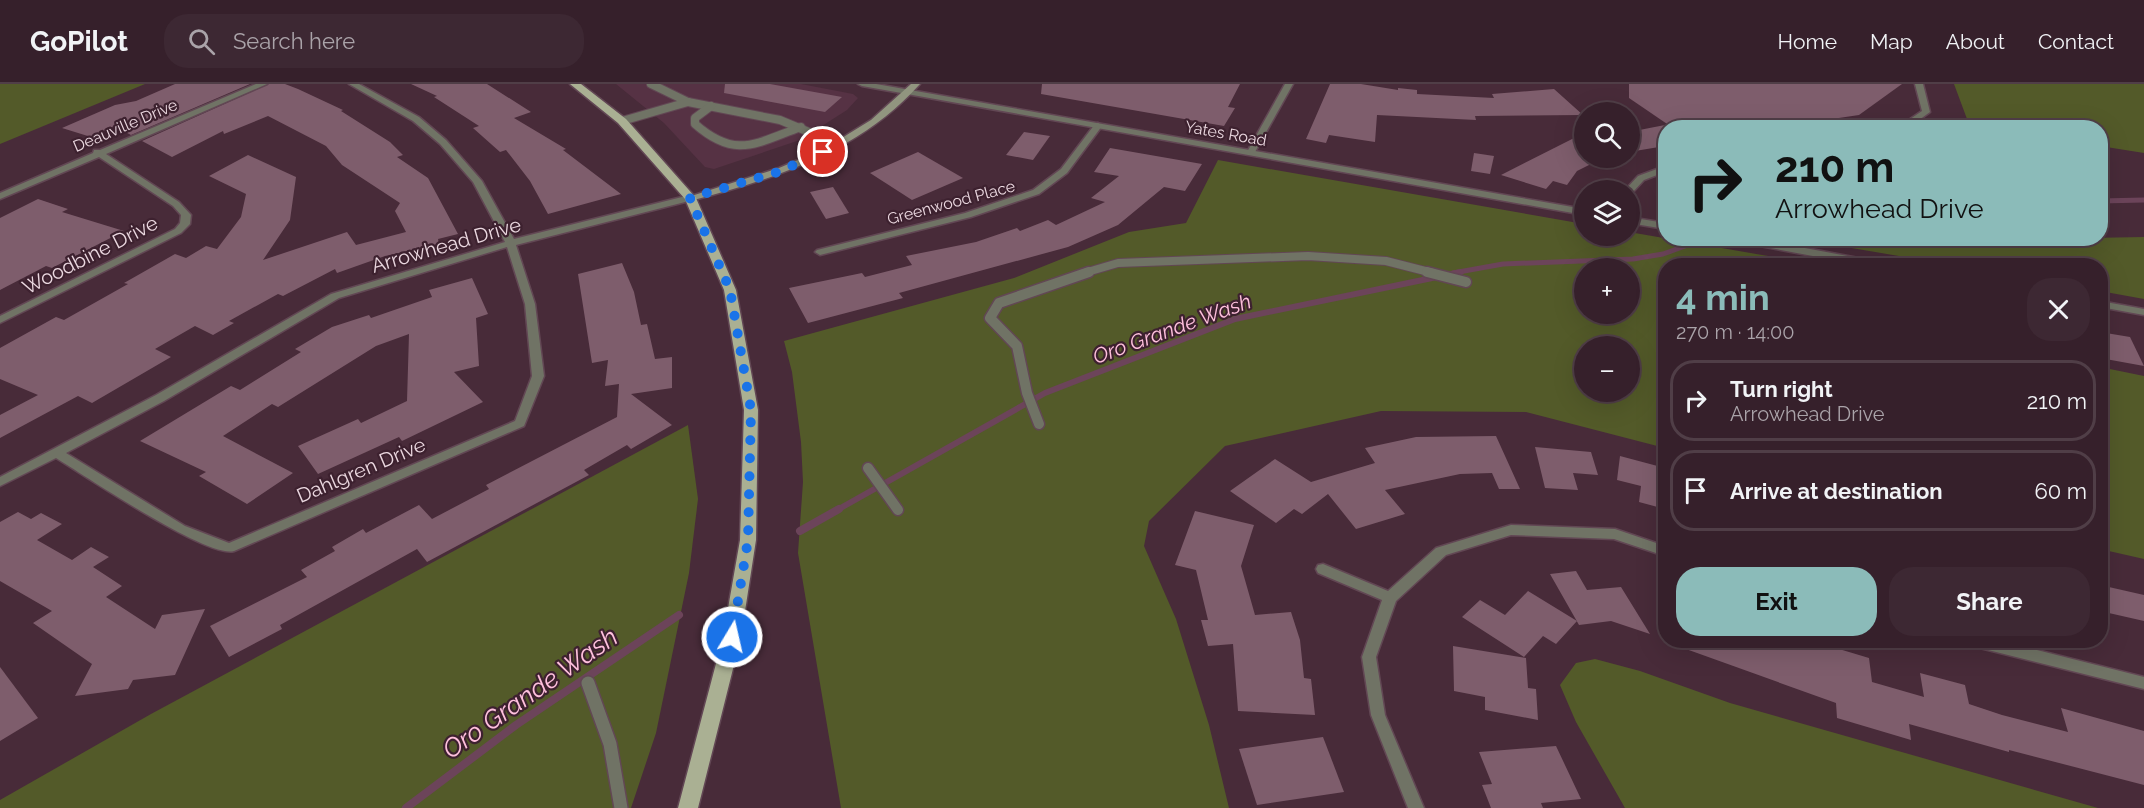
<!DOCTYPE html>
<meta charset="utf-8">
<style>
:root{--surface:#36202b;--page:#3d2833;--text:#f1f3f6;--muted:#aaa3a9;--line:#503e47;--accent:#8bbbb9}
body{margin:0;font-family:Raleway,sans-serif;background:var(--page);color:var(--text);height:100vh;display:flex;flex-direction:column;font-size:22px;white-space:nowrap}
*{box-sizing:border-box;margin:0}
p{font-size:20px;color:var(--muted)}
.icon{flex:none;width:33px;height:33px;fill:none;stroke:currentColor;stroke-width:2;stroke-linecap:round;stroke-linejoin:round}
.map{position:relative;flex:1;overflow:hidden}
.drawer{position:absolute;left:1658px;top:174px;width:450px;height:390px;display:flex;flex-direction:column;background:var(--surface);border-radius:24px;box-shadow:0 6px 24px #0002,0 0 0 2px var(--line)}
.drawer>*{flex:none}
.banner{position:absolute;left:1658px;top:36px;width:450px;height:126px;border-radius:24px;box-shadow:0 6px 24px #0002,0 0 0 2px var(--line);background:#8bbbb9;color:#111;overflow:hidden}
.fabs{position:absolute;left:1574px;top:18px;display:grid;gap:12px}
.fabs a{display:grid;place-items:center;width:66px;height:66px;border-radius:50%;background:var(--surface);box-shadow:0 6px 24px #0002,0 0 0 2px var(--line);font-size:30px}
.pin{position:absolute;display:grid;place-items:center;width:51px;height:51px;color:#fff;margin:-26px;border:3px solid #fff;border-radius:50%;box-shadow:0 2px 6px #0007}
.me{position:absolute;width:66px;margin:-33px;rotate:9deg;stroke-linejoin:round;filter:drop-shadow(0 0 4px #0008)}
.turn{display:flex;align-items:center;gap:21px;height:126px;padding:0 18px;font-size:27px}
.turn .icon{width:78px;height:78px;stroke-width:2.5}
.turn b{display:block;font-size:42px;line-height:51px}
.round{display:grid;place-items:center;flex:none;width:63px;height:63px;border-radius:24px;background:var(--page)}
.head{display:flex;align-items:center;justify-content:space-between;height:102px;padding:0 18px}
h1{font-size:36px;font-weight:700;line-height:45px;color:var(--accent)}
.cta{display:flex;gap:12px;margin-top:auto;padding:12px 18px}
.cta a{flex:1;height:69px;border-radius:24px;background:var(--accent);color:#111;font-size:24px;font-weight:700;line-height:69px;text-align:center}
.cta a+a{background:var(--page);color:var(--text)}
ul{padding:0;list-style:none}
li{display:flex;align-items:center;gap:18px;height:81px;margin:0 12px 9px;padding:0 6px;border:3px solid var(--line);border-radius:24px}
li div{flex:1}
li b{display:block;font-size:22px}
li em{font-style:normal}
header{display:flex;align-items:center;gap:36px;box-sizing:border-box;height:84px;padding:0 30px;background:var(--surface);border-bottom:2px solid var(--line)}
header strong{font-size:28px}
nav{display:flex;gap:33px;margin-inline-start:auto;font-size:21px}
.search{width:420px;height:54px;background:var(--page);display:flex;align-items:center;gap:15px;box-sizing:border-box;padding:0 21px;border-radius:24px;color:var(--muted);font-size:22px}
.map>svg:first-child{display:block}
.built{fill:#563244}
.green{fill:#535a29;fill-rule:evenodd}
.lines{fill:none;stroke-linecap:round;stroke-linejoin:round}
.stream-far2{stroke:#6c445a;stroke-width:5}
.stream-far1{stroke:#6c445a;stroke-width:6}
.stream{stroke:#6c445a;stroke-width:8}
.building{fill:#7e5d6c}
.service-far2-casing{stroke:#624754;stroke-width:10}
.service-far1-casing{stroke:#624754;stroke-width:13}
.service-casing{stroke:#624754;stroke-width:16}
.minor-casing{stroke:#624754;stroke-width:3}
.tertiary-casing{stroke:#624754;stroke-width:3}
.secondary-casing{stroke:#624754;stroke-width:3}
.primary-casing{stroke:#624754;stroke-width:3}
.service-far2{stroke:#707365;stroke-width:8}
.service-far1{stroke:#707365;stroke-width:10}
.service{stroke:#707365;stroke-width:13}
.minor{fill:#707365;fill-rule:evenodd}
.tertiary{fill:#707365;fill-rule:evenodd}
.secondary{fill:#91957f;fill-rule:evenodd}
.primary{fill:#aab093;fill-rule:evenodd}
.route{stroke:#1a73e8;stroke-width:10;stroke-dasharray:0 18}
.labels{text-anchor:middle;stroke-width:4.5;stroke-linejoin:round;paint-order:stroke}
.far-street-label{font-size:16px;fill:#ebd8e0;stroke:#3d212f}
.street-label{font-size:20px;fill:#ebd8e0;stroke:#3d212f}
.water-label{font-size:21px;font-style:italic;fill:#ffc0dd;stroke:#3d212f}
.near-water-label{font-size:26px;font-style:italic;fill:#ffc0dd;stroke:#3d212f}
</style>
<header>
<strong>GoPilot</strong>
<div class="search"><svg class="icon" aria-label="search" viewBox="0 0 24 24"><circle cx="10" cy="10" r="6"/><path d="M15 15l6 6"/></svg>Search here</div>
<nav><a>Home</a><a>Map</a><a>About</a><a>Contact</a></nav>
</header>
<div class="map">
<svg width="2144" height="724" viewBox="0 0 2144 724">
<rect width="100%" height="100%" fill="#482b39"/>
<polygon class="built" points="616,0 801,0 853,10 858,14 847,26 800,56 714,85 705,83 664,39"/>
<g class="green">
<polygon points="0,0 145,0 0,60"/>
<polygon points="1954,0 2144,0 2144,69 2100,62 2100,44 1970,43"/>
<path d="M1218 76 1584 140V152H1629V148L1820 181 1665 182V364L1526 328 1381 327 1225 362 1149 437 1144 462 1176 535 1209 641 1229 724H841L798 469 803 398 801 358 792 288 784 257 1014 194 1129 148 1186 139ZM1584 184H1629V230H1584ZM1584 262H1629V308H1584Z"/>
<polygon points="2144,153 2144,215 2100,207 2100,182 1952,181 1822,159"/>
<polygon points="2100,283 2144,292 2144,475 2100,465"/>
<polygon points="688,341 698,415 689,489 656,649 631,724 0,724 0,716 151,630"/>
<polygon points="1595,575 1640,587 1730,619 2098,724 1625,724 1576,638 1560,601 1576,579"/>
</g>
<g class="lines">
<g class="stream-far2">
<polyline points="2100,117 2144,116"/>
<polyline points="1453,189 1503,180 1633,175 1663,170 1696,158"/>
</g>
<polyline class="stream-far1" points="837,426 1045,309 1235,235 1461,188"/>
<g class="stream">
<polyline points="800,447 839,425"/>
<polyline points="406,724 516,641 679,531"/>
</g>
</g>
<g class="building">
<polygon points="175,0 250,0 131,51 114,42 91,53 62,44 115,21 136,17"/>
<polygon points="269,0 285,0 298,5 343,26 341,27 390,58 403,71 397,73 428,94 458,150 438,155 439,160 385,172 337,189 335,185 283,212 278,210 229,237 234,239 213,251 195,242 155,265 171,273 92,319 78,312 0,354 0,331 38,311 0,295 0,264 56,233 64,236 128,200 124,199 175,170 186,174 206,162 217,165 241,133 246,110 209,92 248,71 296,93 290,136 263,176 347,148 356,161 406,148 395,127 400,119 342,81 326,62 268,32 224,50 223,47 172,73 142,57"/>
<polygon points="411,0 487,0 531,28 514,34 566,65 563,66 621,110 548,130 530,97 506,66 500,68 473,44 479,42 434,13 437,12"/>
<polygon points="725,0 770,0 842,13 825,28 724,9"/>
<polygon points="1042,0 1240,0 1228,23 1235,24 1224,42 1041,10"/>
<polygon points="1330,0 1361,0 1398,6 1398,4 1417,6 1417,10 1494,14 1492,10 1554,5 1583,31 1475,32 1476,36 1377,31 1375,58 1329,51 1326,59 1306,55"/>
<polygon points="1629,0 1902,0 1859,31 1772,44 1673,44 1629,14"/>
<polygon points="1665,41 1665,62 1629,68 1629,48"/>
<polygon points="1024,48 1050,52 1033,76 1006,71"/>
<polygon points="1584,49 1584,74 1599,76 1577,87 1567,101 1553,97 1546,105 1501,91"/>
<polygon points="1110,64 1202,80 1185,107 1164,103 1118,141 1068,163 899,209 903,214 808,239 789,204 862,189 865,193 912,181 906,172 976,158 1017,144 1020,147 1048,136 1056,141 1105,118 1091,114 1119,92 1094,88"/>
<polygon points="918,68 963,94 912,116 870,89"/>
<polygon points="1474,69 1494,72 1490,90 1471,87"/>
<polygon points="833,103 849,129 826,135 810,108"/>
<polygon points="38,115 68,125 62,128 124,147 52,184 46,182 0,206 0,134"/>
<polygon points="622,179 634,208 641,241 647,240 655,275 672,273 672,304 631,310 672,341 631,365 627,361 584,386 589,391 427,478 417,465 280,541 282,545 229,573 210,542 307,493 301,486 335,467 332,463 363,445 366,449 419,421 432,435 489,405 486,401 617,333 619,300 605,302 608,276 592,279 578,190"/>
<polygon points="472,194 488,230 476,234 479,282 454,288 483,318 402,357 399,353 318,390 298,362 358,335 361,339 407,317 409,250 376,262 278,323 272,320 223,352 293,389 247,420 199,392 206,388 140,357 231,302 240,306 301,268 295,265 332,243 369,231 371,234 432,213 429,206"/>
<polygon points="2100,248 2130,253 2144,282 2100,274"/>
<polygon points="1496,352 1520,405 1499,405 1492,389 1460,390 1385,406 1405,430 1356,445 1328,410 1302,430 1294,425 1276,439 1230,407 1275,375 1311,398 1375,379 1365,364 1416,353"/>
<polygon points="1535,363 1591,368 1598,391 1573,389 1578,406 1545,404"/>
<polygon points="1620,372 1665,384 1665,425 1639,418 1641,402 1617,396"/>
<polygon points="1195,427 1254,441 1241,482 1255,531 1291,528 1300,556 1304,594 1311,595 1315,631 1238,627 1233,560 1208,562 1201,536 1208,536 1196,486 1175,481"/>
<polygon points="18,428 31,435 41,429 62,440 37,456 72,476 91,463 109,473 93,483 122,502 106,513 155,545 162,531 205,525 175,591 133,596 128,605 75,612 92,580 33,539 52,527 0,497 0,438"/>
<polygon points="1576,487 1587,506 1621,503 1650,550 1611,537 1579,541 1550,490"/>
<polygon points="2100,501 2144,511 2144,537 2100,527"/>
<polygon points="1528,507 1577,537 1556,560 1543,552 1524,573 1462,533 1480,516 1505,531"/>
<polygon points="1672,556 1758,556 1783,565 1784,556 1809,556 1869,574 1872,598 1924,613 1920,589 1965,601 1969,620 2002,631 2068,648 2061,624 2144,647 2144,701 2009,666 2009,668 1909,640 1911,656 1837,634 1836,619 1672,560"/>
<polygon points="1453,562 1526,574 1528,604 1536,605 1538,636 1485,626 1485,613 1454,607"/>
<polygon points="0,583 38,634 0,657"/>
<polygon points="1323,653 1344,708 1257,721 1239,665"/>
<polygon points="1556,662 1581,715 1541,719 1543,724 1491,724 1482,701 1492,700 1479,668"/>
</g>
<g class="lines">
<g class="service-far2-casing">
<g id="service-far2">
<polyline points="651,0 688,18 780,36 840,61"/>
<path d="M711 22 695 34V40C736 76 756 59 801 43"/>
<polyline points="622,37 688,18"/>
<polyline points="1084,189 1118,179 1308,172 1386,177 1433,189"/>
</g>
</g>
<g class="service-far1-casing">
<g id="service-far1">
<polyline points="1427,188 1466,198"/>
<polyline points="1039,340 1027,309 1017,262 990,234 999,219 1089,188"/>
<polyline points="868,384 898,426"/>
</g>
</g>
<g class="service-casing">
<polyline id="service" points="588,599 610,660 621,724"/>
</g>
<g class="minor-casing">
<g id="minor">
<polygon points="256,0 267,0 106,70 179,118 191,131 190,140 181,149 0,239 0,232 175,145 180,139 181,131 173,122 99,73 0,115 0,109 93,69 94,66 100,66"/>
<path d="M349 0H359L419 33 446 56 482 97 514 155 690 111 695 114 693 116 516 161 535 220 544 292 524 342 234 467C208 475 84 391 56 374L0 402V393L156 311 331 210 505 158 473 98 440 60 413 37ZM507 163 525 220 532 292 515 337 229 459 185 442 66 369 164 317 339 214Z"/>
<polygon points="1285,0 1293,0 1255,68 1248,70 1247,68"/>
<polygon points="1915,0 1923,0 1930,28 1908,44 1897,44 1922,27"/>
<polygon points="1098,39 1102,42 1067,89 1039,110 971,133 820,171 815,168 817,166 965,129 1033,106 1061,85 1095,40"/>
<polygon points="1665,82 1665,88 1644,96 1632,109 1629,110 1629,106 1625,106 1638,92"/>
<polygon points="1511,441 1615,445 1665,462 1665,472 1614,455 1511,451 1446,471 1396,517 1376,573 1385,631 1424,724 1408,724 1371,631 1362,573 1382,516 1318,489 1316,485 1318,481 1323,480 1388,507 1436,464"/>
<polygon points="1965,556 1997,556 2144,593 2144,605 1972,562 1967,560"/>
</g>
</g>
<g class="tertiary-casing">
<g id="tertiary">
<polygon points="858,0 876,0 1584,125 1584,131 862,2"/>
<polygon points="1629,133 1665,139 1665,145 1629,139"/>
<polygon points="1728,154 1752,154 1885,179 1890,182 1866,182 1733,157"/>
<polygon points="2100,217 2144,225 2144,231 2100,223"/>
</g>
</g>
<g class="secondary-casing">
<path id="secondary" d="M911 0H920C860 67 775 95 690 117L685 114 779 84 824 65 871 36Z"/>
</g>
<g class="primary-casing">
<polygon id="primary" points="570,0 581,0 626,35 696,114 736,206 758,326 756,456 741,553 698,724 678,724 723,553 740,456 744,326 724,206 685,115 618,39"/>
</g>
<use href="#service-far2" class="service-far2"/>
<use href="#service-far1" class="service-far1"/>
<use href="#service" class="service"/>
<use href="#minor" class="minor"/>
<use href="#tertiary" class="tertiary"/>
<use href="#secondary" class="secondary"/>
<use href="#primary" class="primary"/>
</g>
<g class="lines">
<polyline class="route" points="732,553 748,456 751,326 730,206 690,114 778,88 823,68"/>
</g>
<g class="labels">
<g class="far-street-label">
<text transform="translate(125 41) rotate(-23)" y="6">Deauville Drive</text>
<text transform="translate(1226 49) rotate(10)" y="6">Yates Road</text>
<text transform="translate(951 118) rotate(-15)" y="6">Greenwood Place</text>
</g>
<g class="street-label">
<text transform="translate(446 161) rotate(-16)" y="7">Arrowhead Drive</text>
<text transform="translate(90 171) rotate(-27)" y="7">Woodbine Drive</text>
<text transform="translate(361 386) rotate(-23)" y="7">Dahlgren Drive</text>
</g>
<g class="water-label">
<text transform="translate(1172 245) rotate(-20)" y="7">Oro Grande Wash</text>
</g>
<g class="near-water-label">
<text transform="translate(530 609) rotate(-35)" y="9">Oro Grande Wash</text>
</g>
</g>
</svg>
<div class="fabs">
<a><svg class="icon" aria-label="search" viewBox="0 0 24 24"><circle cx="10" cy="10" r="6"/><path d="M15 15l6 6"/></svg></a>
<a><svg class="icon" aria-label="layers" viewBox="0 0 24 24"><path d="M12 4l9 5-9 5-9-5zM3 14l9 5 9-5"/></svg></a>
<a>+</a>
<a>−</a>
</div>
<div class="pin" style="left:823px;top:68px;background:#d93025"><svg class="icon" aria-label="arrive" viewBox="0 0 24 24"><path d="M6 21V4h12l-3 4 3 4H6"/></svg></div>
<svg class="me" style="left:732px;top:553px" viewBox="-20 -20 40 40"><circle r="17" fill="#1a73e8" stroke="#fff" stroke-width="3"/><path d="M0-11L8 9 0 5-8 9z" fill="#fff"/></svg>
<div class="banner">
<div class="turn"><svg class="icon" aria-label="right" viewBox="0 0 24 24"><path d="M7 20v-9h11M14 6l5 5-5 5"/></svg><div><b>210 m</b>Arrowhead Drive</div></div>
</div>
<section class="drawer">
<div class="head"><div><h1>4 min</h1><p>270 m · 14:00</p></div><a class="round"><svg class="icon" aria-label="close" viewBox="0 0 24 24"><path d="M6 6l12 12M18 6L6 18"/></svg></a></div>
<ul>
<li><svg class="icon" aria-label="right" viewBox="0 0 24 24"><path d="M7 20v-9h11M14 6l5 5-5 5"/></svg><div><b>Turn right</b><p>Arrowhead Drive</p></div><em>210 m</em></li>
<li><svg class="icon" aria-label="arrive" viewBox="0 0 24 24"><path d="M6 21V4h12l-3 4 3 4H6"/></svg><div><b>Arrive at destination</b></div><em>60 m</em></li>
</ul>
<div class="cta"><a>Exit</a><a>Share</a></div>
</section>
</div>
